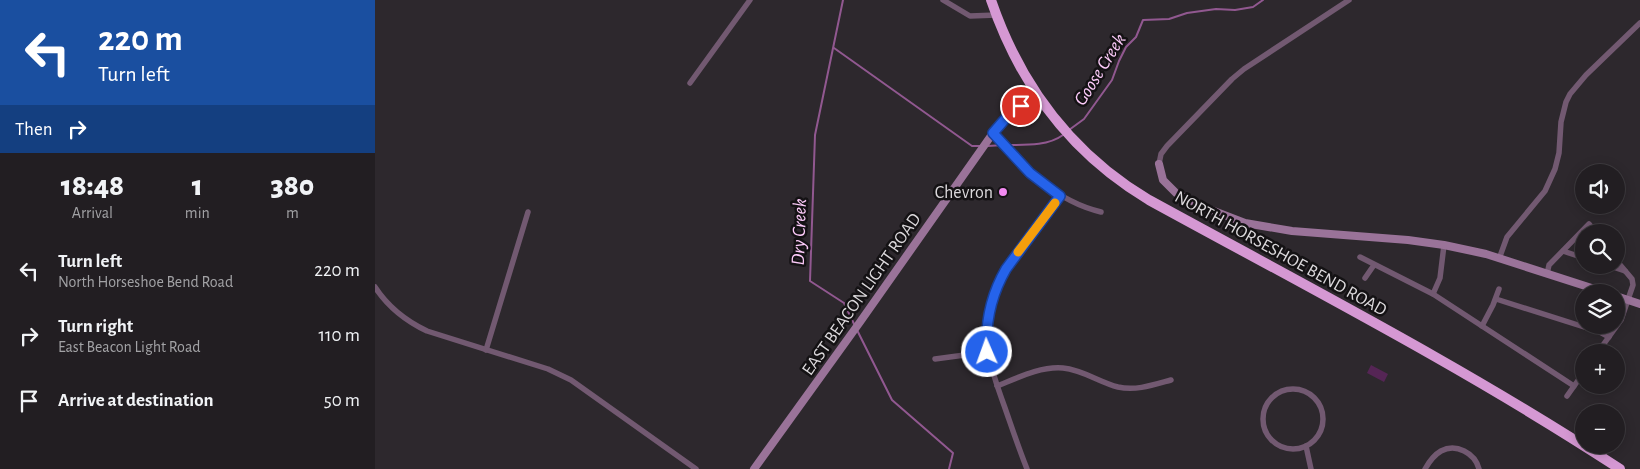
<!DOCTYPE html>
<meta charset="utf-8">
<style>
:root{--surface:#221e22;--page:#2a272a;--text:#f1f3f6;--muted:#a2a2a5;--line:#3f3c40}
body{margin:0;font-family:"Alegreya Sans",sans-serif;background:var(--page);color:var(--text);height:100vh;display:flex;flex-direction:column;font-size:19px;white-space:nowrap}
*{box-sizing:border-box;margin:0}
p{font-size:16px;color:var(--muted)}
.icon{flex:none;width:28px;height:28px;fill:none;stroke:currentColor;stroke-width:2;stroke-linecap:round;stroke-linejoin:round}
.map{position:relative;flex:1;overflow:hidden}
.drawer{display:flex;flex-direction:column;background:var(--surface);width:375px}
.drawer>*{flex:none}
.guide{background:#1a4fa0;color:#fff;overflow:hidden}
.fabs{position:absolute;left:1200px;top:164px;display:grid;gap:10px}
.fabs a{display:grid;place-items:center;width:50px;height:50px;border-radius:50%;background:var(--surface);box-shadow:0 2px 12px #0003,0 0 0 1px var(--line);font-size:25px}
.pin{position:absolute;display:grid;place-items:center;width:42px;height:42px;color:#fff;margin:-21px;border:2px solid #fff;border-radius:50%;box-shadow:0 1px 5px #0007}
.me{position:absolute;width:55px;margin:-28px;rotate:358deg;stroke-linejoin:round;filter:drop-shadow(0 0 4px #0008)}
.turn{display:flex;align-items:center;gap:18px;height:105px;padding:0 15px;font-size:22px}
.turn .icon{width:65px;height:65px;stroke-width:2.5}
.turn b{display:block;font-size:35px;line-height:42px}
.then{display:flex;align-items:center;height:48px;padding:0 15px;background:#0003;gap:10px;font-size:19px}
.eta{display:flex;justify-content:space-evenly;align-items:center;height:85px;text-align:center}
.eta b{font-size:30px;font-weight:800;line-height:35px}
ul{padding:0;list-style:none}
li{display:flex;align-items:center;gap:15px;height:65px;padding:0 15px}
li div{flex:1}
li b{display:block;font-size:19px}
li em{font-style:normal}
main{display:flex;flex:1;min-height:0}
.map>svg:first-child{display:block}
.green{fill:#552555}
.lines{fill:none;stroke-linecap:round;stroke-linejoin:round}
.stream{stroke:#915890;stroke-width:2}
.street{stroke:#725971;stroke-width:5.5}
.secondary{stroke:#9a7399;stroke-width:8}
.highway{stroke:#d598d3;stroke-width:10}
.route-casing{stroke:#184099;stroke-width:12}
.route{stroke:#2563eb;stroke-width:9}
.slow{stroke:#f59e0b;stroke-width:9}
.poi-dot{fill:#f38af1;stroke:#141214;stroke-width:2}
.labels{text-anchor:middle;stroke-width:5;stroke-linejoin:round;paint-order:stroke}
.poi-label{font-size:18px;fill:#dcd9dc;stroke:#141214;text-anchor:end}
.street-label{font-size:18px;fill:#dcd9dc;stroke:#141214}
.water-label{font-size:19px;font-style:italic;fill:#fdcbfa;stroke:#141214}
</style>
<main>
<section class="drawer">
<div class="guide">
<div class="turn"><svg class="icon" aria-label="left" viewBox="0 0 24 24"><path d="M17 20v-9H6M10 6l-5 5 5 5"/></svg><div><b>220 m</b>Turn left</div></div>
<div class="then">Then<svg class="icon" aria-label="right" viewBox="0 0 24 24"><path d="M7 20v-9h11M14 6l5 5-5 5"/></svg></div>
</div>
<div class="eta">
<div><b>18:48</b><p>Arrival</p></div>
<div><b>1</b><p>min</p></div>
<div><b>380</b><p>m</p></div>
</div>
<ul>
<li><svg class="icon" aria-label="left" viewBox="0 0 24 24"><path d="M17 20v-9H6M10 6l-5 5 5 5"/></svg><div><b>Turn left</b><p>North Horseshoe Bend Road</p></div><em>220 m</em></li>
<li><svg class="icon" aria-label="right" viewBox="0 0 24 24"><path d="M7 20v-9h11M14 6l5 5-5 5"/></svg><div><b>Turn right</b><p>East Beacon Light Road</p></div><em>110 m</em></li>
<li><svg class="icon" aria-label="arrive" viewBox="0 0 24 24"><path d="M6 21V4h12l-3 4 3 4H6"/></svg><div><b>Arrive at destination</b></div><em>50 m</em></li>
</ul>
</section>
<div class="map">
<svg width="1265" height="469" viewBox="0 0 1265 469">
<rect width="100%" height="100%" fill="#2d282d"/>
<polygon class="green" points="996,365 1013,374 1009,382 992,373"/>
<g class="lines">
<g class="stream">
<polyline points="468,0 440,135 435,281 469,303 480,326"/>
<polyline points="459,48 597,146 606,146"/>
<polyline points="694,130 709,119 737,80 744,61 751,47 761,37 768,20 794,19 812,13 841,9 860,10 878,7 888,0"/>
<path d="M633 145C651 145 673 146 688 135"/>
<polyline points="613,146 628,145"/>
<polyline points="482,330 517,400 578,453 574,469"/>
</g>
<g class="street">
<polyline points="568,0 595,16 622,15"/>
<polyline points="315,83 375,0"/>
<path d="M618 133C649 167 679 201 726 212"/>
<polyline points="784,164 786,154 792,146 857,79 869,69 974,0"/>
<polyline points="1188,251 1209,258"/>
<polyline points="985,257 1058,294 1199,386"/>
<polyline points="1124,259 1132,237 1170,191 1180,169 1184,153 1186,122 1191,102 1195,94 1211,75 1265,23"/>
<polyline points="1232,265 1250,271"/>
<polyline points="1172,274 1174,265 1214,224 1220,232"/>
<polyline points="990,278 999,265"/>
<path d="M0 287C13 307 31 321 52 331L173 369 196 380 321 469"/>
<polyline points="1058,294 1065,278 1069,245"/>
<polyline points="1121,299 1225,332 1234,337"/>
<polyline points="1107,326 1118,305 1124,289"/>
<polyline points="111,350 153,212"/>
<polyline points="1223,352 1246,320 1258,285 1257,279 1241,260"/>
<polyline points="560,359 612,352"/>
<path d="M622 386C642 378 666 366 688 368 708 370 724 382 743 387 761 391 778 385 796 380"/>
<circle cx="918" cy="419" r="30"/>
<polyline points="1192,396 1209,372"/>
<polyline points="931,446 936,469"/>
<path d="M652 469C644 449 637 428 630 408 614 364 601 325 625 280 639 252 666 221 685 196"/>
<path d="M1050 469C1054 462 1059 455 1066 451 1081 443 1100 453 1104 469"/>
</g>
<g class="secondary">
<polyline points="784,164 788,180 801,193 831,208 870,223 917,231 1033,240 1069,245 1111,254 1229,292"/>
<polyline points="1241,296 1265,304"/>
<polyline points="379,469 485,322 618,133 631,118 660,94"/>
</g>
<path class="highway" d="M616 0C645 85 697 154 774 200 933 287 1094 370 1245 469"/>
</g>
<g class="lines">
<g class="route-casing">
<path id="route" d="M612 352C610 322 616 295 631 269L685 196 655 173 618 133 631 118 646 106"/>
</g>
<use href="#route" class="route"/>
<polyline class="slow" points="643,252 680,203"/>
</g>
<circle class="poi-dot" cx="628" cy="192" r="5"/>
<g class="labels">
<g class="poi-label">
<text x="618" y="198">Chevron</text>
</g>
<g class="street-label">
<text transform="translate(906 253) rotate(29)" y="6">NORTH HORSESHOE BEND ROAD</text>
<text transform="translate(486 294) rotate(-55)" y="6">EAST BEACON LIGHT ROAD</text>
</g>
<g class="water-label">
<text transform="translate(724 69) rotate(-58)" y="7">Goose Creek</text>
<text transform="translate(423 232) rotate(-88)" y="7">Dry Creek</text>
</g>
</g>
</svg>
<div class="fabs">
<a><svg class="icon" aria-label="sound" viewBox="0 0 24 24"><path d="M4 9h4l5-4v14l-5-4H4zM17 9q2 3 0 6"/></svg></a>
<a><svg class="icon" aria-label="search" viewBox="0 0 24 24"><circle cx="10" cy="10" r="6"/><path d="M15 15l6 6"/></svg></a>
<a><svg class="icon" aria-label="layers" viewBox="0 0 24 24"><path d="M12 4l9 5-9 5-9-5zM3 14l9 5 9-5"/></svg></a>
<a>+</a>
<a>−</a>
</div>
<div class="pin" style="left:646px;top:106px;background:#d93025"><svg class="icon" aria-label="arrive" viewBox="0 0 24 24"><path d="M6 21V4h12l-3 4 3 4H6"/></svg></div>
<svg class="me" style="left:612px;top:352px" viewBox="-20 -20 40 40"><circle r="17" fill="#2563eb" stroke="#fff" stroke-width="3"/><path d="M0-11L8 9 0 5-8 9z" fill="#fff"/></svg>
</div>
</main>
